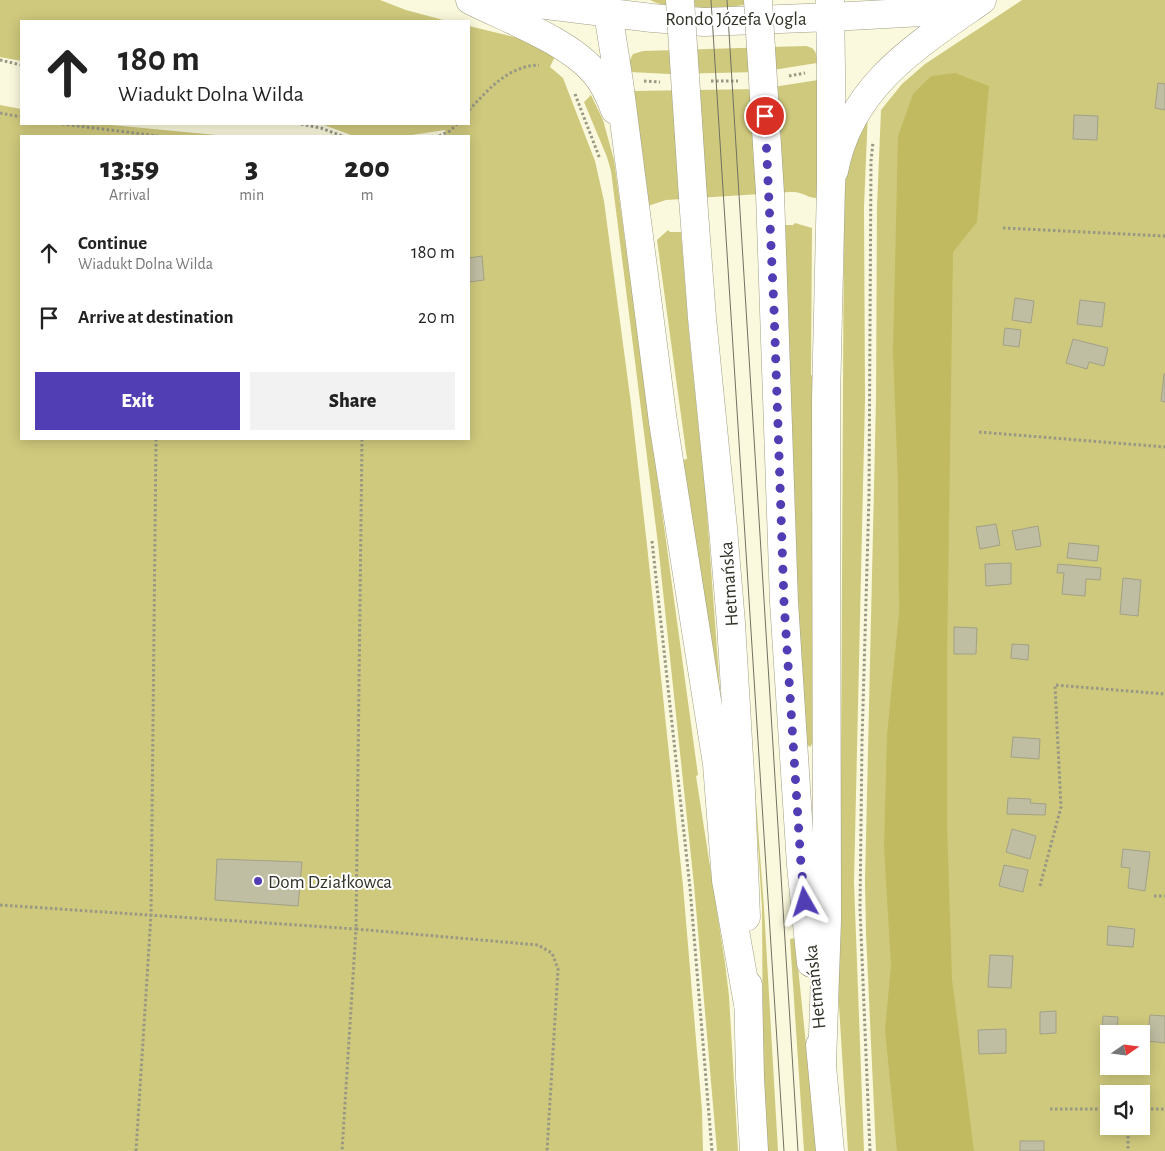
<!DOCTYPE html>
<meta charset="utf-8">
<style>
:root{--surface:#fff;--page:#f2f2f2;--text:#222;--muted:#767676;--accent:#513eb5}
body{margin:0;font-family:"Alegreya Sans",sans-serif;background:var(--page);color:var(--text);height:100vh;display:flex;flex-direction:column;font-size:19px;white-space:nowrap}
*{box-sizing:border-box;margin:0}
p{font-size:16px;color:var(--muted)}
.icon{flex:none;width:28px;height:28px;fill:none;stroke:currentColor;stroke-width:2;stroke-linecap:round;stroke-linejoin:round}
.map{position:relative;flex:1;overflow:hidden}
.sheet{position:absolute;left:20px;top:135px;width:450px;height:305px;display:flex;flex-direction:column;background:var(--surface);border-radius:0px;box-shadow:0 2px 12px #0003}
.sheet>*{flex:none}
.banner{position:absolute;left:20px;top:20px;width:450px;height:105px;border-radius:0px;box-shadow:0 2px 12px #0003;background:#fff;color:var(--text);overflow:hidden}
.needle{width:32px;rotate:76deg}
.buttons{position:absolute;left:1100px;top:1025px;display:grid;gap:10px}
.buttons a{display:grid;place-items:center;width:50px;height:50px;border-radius:0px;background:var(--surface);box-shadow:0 2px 12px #0003;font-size:25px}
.pin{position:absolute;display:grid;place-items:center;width:42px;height:42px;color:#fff;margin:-21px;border:2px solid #fff;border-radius:50%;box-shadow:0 1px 5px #0007}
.me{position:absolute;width:55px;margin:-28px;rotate:354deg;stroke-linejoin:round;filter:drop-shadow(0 0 4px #0008)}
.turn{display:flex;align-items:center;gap:18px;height:105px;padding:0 15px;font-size:22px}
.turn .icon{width:65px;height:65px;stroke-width:2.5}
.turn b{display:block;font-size:35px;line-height:42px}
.eta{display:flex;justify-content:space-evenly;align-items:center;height:85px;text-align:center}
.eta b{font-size:30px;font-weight:800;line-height:35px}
.button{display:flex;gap:10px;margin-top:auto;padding:10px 15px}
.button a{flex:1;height:58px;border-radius:0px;background:var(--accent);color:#fff;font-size:20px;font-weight:800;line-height:58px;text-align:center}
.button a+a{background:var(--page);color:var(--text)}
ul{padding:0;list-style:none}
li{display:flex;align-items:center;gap:15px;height:65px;padding:0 15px}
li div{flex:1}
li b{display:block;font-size:19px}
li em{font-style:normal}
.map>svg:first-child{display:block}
.green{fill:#cfc97d;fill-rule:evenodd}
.forest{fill:#c2ba60}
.building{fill:#bfbda2;stroke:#a2a187}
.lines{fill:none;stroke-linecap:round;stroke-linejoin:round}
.tertiary-casing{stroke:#a09e85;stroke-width:29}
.secondary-casing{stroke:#a09e85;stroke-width:29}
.path{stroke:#989884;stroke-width:3;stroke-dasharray:2.5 2.5;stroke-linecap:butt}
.tertiary{stroke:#fff;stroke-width:28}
.secondary{stroke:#fff;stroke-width:28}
.tram{stroke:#717160;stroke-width:1}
.secondary-bridge-casing{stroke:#a09e85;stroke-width:29;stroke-linecap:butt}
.secondary-bridge{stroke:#fff;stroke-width:28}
.route{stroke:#513eb5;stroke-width:9;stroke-dasharray:0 16.2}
.poi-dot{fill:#513eb5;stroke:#fff;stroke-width:2}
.labels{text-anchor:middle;stroke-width:4;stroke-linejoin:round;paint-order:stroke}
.street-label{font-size:19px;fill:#313126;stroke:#fff}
.poi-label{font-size:19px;fill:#313126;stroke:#fff;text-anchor:start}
</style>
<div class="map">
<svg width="1165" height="1151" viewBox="0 0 1165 1151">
<rect width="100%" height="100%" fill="#faf9dd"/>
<g class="green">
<polygon points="0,0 380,0 406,10 447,21 21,21 21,61 0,57"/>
<path d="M650 0H772C738 7 681 16 650 0Z"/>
<path d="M1022 0H1165V1151H876L866 934 865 882 876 399 877 206 881 110 902 84 925 64ZM1109 1034H1141V1066H1109ZM1109 1094H1141V1126H1109Z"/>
<polygon points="469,26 526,40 556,54 550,67 563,78 595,161 604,201 631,404 647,545 683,886 702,1110 703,1151 0,1151 0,105 21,109 21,124 101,124 227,136 21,136 21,439 469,439 469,136 447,136 445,130 405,136 354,136 321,124 469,124"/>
<path d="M806 46C816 48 817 54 817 63L760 72 669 74 630 72C629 65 629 60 633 54L643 51Z"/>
<path d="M818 80 817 198C807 198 803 191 790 192L666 200 648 206 632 91 760 89Z"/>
<polygon points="591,95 603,120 614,160 698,775 696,776 725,963 729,996 738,1151 717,1151 694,885 658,544 611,171 607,157 584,102"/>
<polygon points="868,111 864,207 865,399 854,882 864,1151 848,1151 838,989 837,881 841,771 844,199 847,167"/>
<polygon points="795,223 812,228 811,375 815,376 812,744 810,747 806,744 796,563 785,225 793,225"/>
<polygon points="668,230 670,232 681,232 689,334 706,499 724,746 683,460 687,459 657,240"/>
<polygon points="751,734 764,908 778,1151 768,1151 763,1061 762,908"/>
<polygon points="795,938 817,1151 804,1151 790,939"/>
</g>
<polygon class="forest" points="955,73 989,86 977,222 953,252 947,665 947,823 952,979 974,1151 897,1151 885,1030 891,965 884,847 887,735 899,613 898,485 893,351 898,136 913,94 931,76"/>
<g class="building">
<polygon points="1158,83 1165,84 1165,110 1155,108"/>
<polygon points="1074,115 1098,116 1097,140 1073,139"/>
<polygon points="482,256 484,280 469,282 469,258"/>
<polygon points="1015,298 1034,301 1031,323 1012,320"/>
<polygon points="1080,300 1105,303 1102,327 1077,324"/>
<polygon points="1005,328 1021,330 1019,347 1003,345"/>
<polygon points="1073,339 1108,348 1104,366 1089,362 1087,369 1066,363"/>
<polygon points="1164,374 1165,374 1165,402 1161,401"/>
<polygon points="996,524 1000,545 980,549 976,527"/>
<polygon points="1038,526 1041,546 1016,550 1012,531"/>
<polygon points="1069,543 1099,546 1097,561 1067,558"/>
<polygon points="1011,563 1011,584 986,586 985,564"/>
<polygon points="1058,564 1101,568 1100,580 1086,579 1085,596 1062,594 1064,573 1057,573"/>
<polygon points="1123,578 1141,580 1138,616 1120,614"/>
<polygon points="954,627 977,628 976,654 954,654"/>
<polygon points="1012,644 1029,645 1028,660 1011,658"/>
<polygon points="1013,737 1040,739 1039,759 1011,757"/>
<polygon points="1008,798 1031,799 1030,803 1046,804 1045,815 1007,814"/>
<polygon points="1012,829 1036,836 1030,859 1006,852"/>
<polygon points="1123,849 1150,852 1145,891 1128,888 1130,868 1121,867"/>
<polygon points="217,859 302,862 298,906 215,900"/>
<polygon points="1004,865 1028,870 1023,892 999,886"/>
<polygon points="1108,926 1135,929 1133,947 1107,945"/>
<polygon points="990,955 1013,956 1011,988 988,987"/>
<polygon points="1056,1011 1056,1033 1040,1034 1040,1012"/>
<polygon points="1150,1015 1165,1016 1165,1043 1147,1041"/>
<polygon points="1103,1016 1118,1017 1117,1033 1102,1032"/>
<polygon points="1006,1029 1006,1053 979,1054 978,1030"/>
<rect x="1020" y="1141" width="24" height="10"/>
</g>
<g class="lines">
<g class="tertiary-casing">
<g id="tertiary">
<polyline points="831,17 942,11 968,3"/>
<path d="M834 171C850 86 916 46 982 0"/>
</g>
</g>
<g class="secondary-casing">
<g id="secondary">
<path d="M470 0C507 19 569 41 595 73 604 83 610 97 615 110"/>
<polyline points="504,0 652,18 704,22 831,17"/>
<polyline points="606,0 619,82 663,422 717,764 726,880 748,1004"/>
<polyline points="770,193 784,602 801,865 811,963"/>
<polyline points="693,198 702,318 723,528 731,623 741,791 746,917"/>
<polyline points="748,985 750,1078 754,1151"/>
<polyline points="820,1045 830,1151"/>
<polyline points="822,1063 827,920 826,399 831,185 831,70 830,0"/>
</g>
</g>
<g class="path">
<polyline points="0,60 21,65"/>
<polyline points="789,76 805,73"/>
<polyline points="644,81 660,82"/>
<polyline points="711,81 738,81"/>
<polyline points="575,94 600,159"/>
<path d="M469 110C489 89 508 66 539 65"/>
<polyline points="0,113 21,117"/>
<polyline points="62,124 158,136"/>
<polyline points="301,124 321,128 342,136"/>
<polyline points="439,136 450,131 457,124"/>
<polyline points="1003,228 1165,236"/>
<polyline points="979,432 1165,447"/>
<polyline points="362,439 356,929 538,945 552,953 558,969 547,1151"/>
<polyline points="652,541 690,888 712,1151"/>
<polyline points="1040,886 1061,807 1055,685 1165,694"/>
<polyline points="1154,896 1165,896"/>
<polyline points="0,905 356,929 342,1151"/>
<polyline points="1050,1109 1109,1109"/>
<polyline points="1141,1109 1165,1109"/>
<polyline points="1128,1126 1128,1151"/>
<polyline points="136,1151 151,915 156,439"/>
<polyline points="870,1151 860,909 862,741 869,496 871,161 873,142"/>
</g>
<use href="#tertiary" class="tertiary"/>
<use href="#secondary" class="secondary"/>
<g class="tram">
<polyline points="711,0 784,1151"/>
<polyline points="727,0 798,1151"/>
</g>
<g class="secondary-bridge-casing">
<g id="secondary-bridge">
<polyline points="680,0 693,198"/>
<polyline points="758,0 770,193"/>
</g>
</g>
<use href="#secondary-bridge" class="secondary-bridge"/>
</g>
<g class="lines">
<polyline class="route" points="765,116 774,309 784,602 801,865 805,902"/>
</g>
<circle class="poi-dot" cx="258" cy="881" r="5"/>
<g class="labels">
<g class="street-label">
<text x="736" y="25">Rondo Józefa Vogla</text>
<text transform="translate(728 584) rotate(-94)" y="7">Hetmańska</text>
<text transform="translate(814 987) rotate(-96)" y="7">Hetmańska</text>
</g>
<g class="poi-label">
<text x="268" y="888">Dom Działkowca</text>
</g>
</g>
</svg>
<div class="buttons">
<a><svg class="needle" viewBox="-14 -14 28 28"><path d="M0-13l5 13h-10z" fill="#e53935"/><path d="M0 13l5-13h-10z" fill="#767676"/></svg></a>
<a><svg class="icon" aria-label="sound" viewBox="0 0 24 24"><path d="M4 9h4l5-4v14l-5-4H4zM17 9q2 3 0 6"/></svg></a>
</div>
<div class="pin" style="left:765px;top:116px;background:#d93025"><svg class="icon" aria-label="arrive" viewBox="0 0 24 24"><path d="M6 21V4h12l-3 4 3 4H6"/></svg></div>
<svg class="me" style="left:805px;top:902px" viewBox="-20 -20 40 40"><path d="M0-17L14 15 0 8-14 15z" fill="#513eb5" stroke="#fff" stroke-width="4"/></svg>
<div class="banner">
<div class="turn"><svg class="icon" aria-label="ahead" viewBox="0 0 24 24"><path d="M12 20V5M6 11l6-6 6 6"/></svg><div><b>180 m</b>Wiadukt Dolna Wilda</div></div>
</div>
<section class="sheet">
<div class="eta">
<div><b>13:59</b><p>Arrival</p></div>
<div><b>3</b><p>min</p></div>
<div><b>200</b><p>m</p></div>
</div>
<ul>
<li><svg class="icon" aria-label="ahead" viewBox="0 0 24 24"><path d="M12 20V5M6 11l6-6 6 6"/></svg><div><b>Continue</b><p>Wiadukt Dolna Wilda</p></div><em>180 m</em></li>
<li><svg class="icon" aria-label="arrive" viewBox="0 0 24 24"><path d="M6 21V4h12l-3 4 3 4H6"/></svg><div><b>Arrive at destination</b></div><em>20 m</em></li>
</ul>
<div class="button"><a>Exit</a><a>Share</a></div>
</section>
</div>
